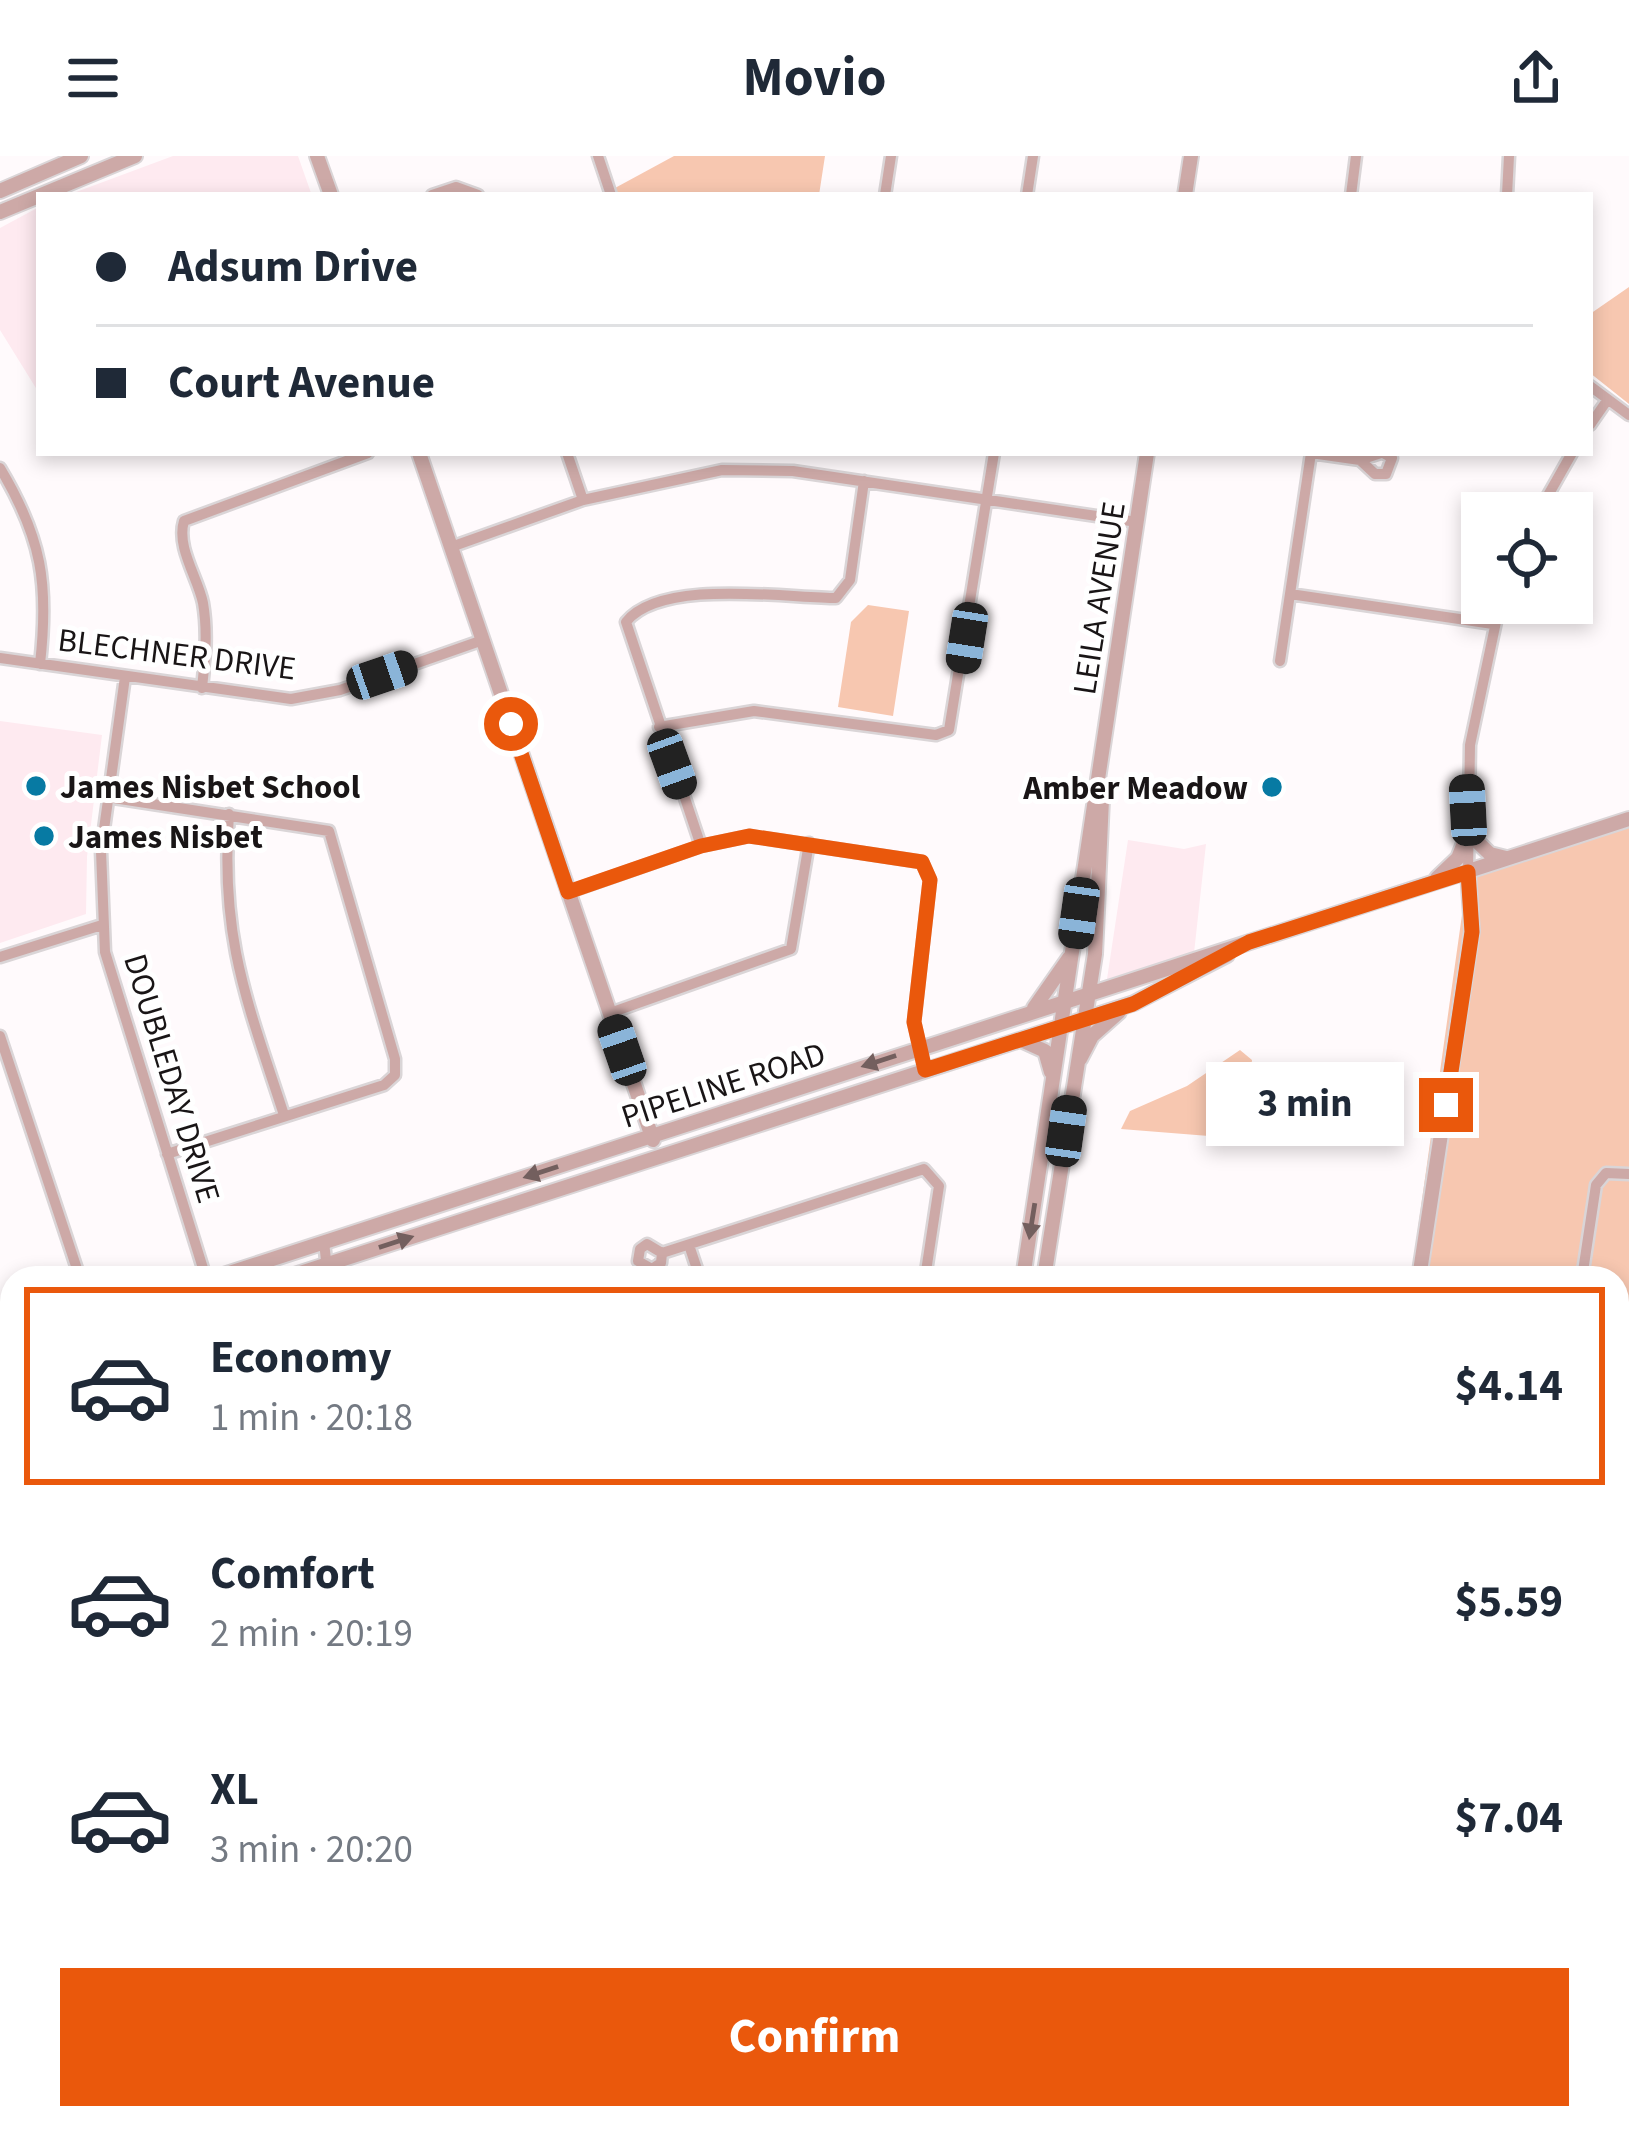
<!DOCTYPE html>
<html lang="en">
<head>
<meta charset="utf-8">
<style>
	body { margin:0; font-family:"Source Sans 3",sans-serif; background:#f2f2f3; color:#1f2937; height:100vh; display:flex; flex-direction:column; font-size:45px; white-space:nowrap }
	* { box-sizing:border-box; margin:0 }
	p { font-size:39px; color:#747a83 }
	.icon { flex:none; width:66px; height:66px; fill:none; stroke:currentColor; stroke-width:2; stroke-linecap:round; stroke-linejoin:round }
	.map { position:relative; flex:1; overflow:hidden }
	.details { position:absolute; left:0px; top:1110px; width:1629px; height:864px; display:flex; flex-direction:column; background:#fff; border-radius:36px 36px 0 0; box-shadow:0 6px 18px #0003 }
	.details>* { flex:none }
	.top-card { position:absolute; left:36px; top:36px; width:1557px; height:264px; border-radius:0px; box-shadow:0 6px 18px #0003; display:grid; align-content:center; height:264px; padding:0 60px; background:#fff }
	.tools { position:absolute; left:1461px; top:336px; display:grid; gap:24px }
	.tools a { display:grid; place-items:center; width:132px; height:132px; border-radius:0px; background:#fff; box-shadow:0 6px 18px #0003; font-size:60px }
	.end { position:absolute; width:54px; height:54px; margin:-27px; border:15px solid #ea580c; background:#fff; box-shadow:0 0 0 6px #fff }
	.from { border-radius:50% }
	.bubble { position:absolute; height:84px; border-radius:0px; background:#fff; box-shadow:0 6px 18px #0003; font-size:39px; font-weight:700; line-height:84px; text-align:center }
	.car { position:absolute; width:36px; height:72px; margin:-36px -18px; border-radius:15px; box-shadow:0 0 9px 3px #0007; background:linear-gradient(#222 24%,#8ab4d8 0 40%,#222 0 76%,#8ab4d8 0 86%,#222 0) }
	.top-card b { display:flex; align-items:center; gap:42px; height:114px; font-size:45px }
	.top-card b+b { border-top:3px solid #e0e1e3 }
	.top-card i { width:30px; height:30px; background:#1f2937 }
	ul { padding:21px 0 0; list-style:none }
	li { display:flex; align-items:center; gap:36px; height:198px; margin:0 24px 18px; padding:0 36px; border:6px solid transparent; border-radius:0px }
	li div { flex:1 }
	li b { display:block; font-size:45px }
	li em { font-style:normal; font-weight:700 }
	li.on { border-color:#ea580c }
	li>.icon { width:108px; height:108px; stroke-width:1.5 }
	.action { display:flex; gap:24px; margin-top:auto; padding:24px 60px }
	.action a { flex:1; height:138px; border-radius:0px; background:#ea580c; color:#fff; font-size:48px; font-weight:700; line-height:138px; text-align:center }
	header { display:flex; justify-content:space-between; align-items:center; height:156px; padding:0 60px; background:#fff; font-size:54px; font-weight:700 }
	.map>svg:first-child { display:block }
	.built { fill:#feeaf0 }
	.green { fill:#f7c7b0 }
	.lines { fill:none; stroke-linecap:round; stroke-linejoin:round }
	.minor-casing { stroke:#dad5d7; stroke-width:15 }
	.tertiary-casing { stroke:#dad5d7; stroke-width:18 }
	.minor { stroke:#cda9a7; stroke-width:10 }
	.tertiary { stroke:#cda9a7; stroke-width:14 }
	.oneway { fill:#735f5e }
	.route { stroke:#ea580c; stroke-width:15 }
	.poi-dot { fill:#077aa3; stroke:#fff; stroke-width:4.5 }
	.labels { text-anchor:middle; stroke-width:10; stroke-linejoin:round; paint-order:stroke }
	.street-label { font-size:33px; fill:#191516; stroke:#fff }
	.poi-label { font-size:33px; font-weight:bold; fill:#191516; stroke:#fff; text-anchor:start }
</style>
</head>
<body>
<header><svg class="icon" aria-label="menu" viewBox="0 0 24 24"><path d="M4 6h16M4 12h16M4 18h16"/></svg>Movio<svg class="icon" aria-label="share" viewBox="0 0 24 24"><path d="M12 15V3M7 8l5-5 5 5M5 13v7h14v-7"/></svg></header>
<div class="map">
<svg width="1629" height="1974" viewBox="0 0 1629 1974">
	<rect width="100%" height="100%" fill="#fffafc"/>
	<path class="built" d="M173,0H298L311,37L68,39Z
		M39,51V237L0,174V72Z
		M0,565L102,579L87,701L86,758L0,787Z
		M1128,684L1184,693L1206,688L1194,797L1107,823Z
		M1617,1955L1618,1960L1616,1974H1297L1299,1962H1617Z
		M96,1962H342L341,1974H94Z
		M381,1962H508L507,1974H379Z
		M925,1962H1283L1281,1974H922Z"/>
	<path class="green" d="M674,0H825L819,39H618L615,32Z
		M1629,131V248L1590,217V158Z
		M868,449L909,455L893,560L838,551L851,466Z
		M1629,664V1942L1617,1937V1122H1411L1468,716Z
		M1240,894L1252,904L1245,972L1234,982L1121,973L1130,955L1187,930Z
		M0,1456L12,1458V1697L0,1695Z"/>
	<g class="lines">
		<defs>
			<path id="minor" d="M598,0L611,39
				M432,39L456,31L478,39
				M885,39L891,0
				M1027,39L1033,0
				M1351,39L1356,0
				M1507,39L1509,0
				M1590,230L1629,259
				M1590,269L1606,246
				M567,297L583,344
				M1311,297L1360,304L1381,297
				M1360,304L1375,318H1386L1392,302L1383,297
				M0,312C42,382 49,428 40,508
				M1538,357L1572,297
				M451,391L583,344L722,314L793,315L1137,366
				M1290,438L1493,468
				M0,502L291,543L340,534L483,484
				M1280,505L1311,297
				M125,521L101,695L105,796L206,1122
				M202,532C205,504 208,476 203,447C198,422 176,391 184,365L368,297
				M659,571L754,555L936,579L949,574L994,297
				M107,641L329,675L395,903V919L384,929L167,998
				M229,658C220,782 247,845 284,959
				M701,690L626,466C661,422 787,442 836,442L850,424L864,325
				M1468,716L1470,589L1500,447
				M569,736L701,690L749,680L922,706L930,724L914,866L925,914
				M0,801L102,769
				M610,857L791,793L809,687
				M0,880L80,1122
				M324,1086L328,1122
				M689,1089L700,1122
				M662,1097L661,1107L652,1113L638,1105L640,1093L647,1088L662,1097L924,1013L939,1030L925,1122
				M1582,1122L1596,1029L1606,1017L1629,1018
				M0,1393L12,1395
				M1617,1671L1629,1672"/>
			<path id="tertiary" d="M317,0L331,39
				M0,35L81,0
				M1185,39L1191,0
				M0,56L135,0
				M419,297L653,984
				M1437,722L1458,702L1468,677L1490,698L1506,702
				M1034,852L1069,802
				M1021,884L1045,895L1051,916
				M1080,903L1092,880L1119,856
				M214,1122L1629,663
				M285,1122L1134,847L1227,799
				M1023,1122L1147,297
				M1044,1122L1095,798L1102,643
				M1419,1122L1472,775L1468,716
				M0,1192L12,1188
				M0,1215L12,1211
				M0,1764L12,1775
				M723,1962L779,1974
				M812,1962L903,1974
				M361,1974L363,1962
				M918,1974L919,1962
				M1290,1974L1292,1962"/>
		</defs>
		<use href="#minor" class="minor-casing"/>
		<use href="#tertiary" class="tertiary-casing"/>
		<use href="#minor" class="minor"/>
		<use href="#tertiary" class="tertiary"/>
	</g>
	<defs><path id="oneway-solid" d="M-6-.8H1V-3.2L6.5 0L1 3.2V.8H-6Z" transform="scale(3)"/></defs>
	<g class="oneway">
		<use href="#oneway-solid" transform="translate(879 905) rotate(162)"/>
		<use href="#oneway-solid" transform="translate(541 1016) rotate(162)"/>
		<use href="#oneway-solid" transform="translate(1032 1065) rotate(99)"/>
		<use href="#oneway-solid" transform="translate(396 1086) rotate(-18)"/>
	</g>
	<g class="lines">
		<path class="route" d="M511,568L568,736L701,690L749,680L922,706L930,724L914,866L925,914L1133,848L1249,786L1468,716L1472,776L1446,949"/>
	</g>
	<g class="poi-dot">
		<circle cx="36" cy="630" r="12"/>
		<circle cx="1272" cy="631" r="12"/>
		<circle cx="44" cy="680" r="12"/>
	</g>
	<g class="labels">
		<g class="street-label">
			<text transform="translate(1098 442) rotate(-81)" y="12">LEILA AVENUE</text>
			<text transform="translate(177 497) rotate(7)" y="12">BLECHNER DRIVE</text>
			<text transform="translate(173 922) rotate(73)" y="12">DOUBLEDAY DRIVE</text>
			<text transform="translate(723 928) rotate(-18)" y="12">PIPELINE ROAD</text>
		</g>
		<g class="poi-label">
			<text x="60" y="642">James Nisbet School</text>
			<text x="1248" y="643" text-anchor="end">Amber Meadow</text>
			<text x="68" y="692">James Nisbet</text>
		</g>
	</g>
</svg>
<div class="tools">
<a><svg class="icon" aria-label="locate" viewBox="0 0 24 24"><circle cx="12" cy="12" r="6"/><path d="M12 2v4M12 18v4M2 12h4M18 12h4"/></svg></a>
</div>
<i class="end from" style="left:511px;top:568px"></i>
<i class="end" style="left:1446px;top:949px"></i>
<div class="bubble" style="left:1206px;top:906px;width:198px">3 min</div>
<i class="car" style="left:967px;top:482px;rotate:189deg"></i>
<i class="car" style="left:382px;top:519px;rotate:71deg"></i>
<i class="car" style="left:672px;top:608px;rotate:160deg"></i>
<i class="car" style="left:1468px;top:654px;rotate:357deg"></i>
<i class="car" style="left:1079px;top:757px;rotate:188deg"></i>
<i class="car" style="left:622px;top:894px;rotate:341deg"></i>
<i class="car" style="left:1066px;top:975px;rotate:8deg"></i>
<div class="top-card">
<b><i class="from"></i>Adsum Drive</b>
<b><i></i>Court Avenue</b>
</div>
<section class="details">
<ul>
<li class="on"><svg class="icon" aria-label="car" viewBox="0 0 24 24"><path d="M5 17H2v-5l4-1 3-4h7l3 4 3 1v5h-3M9 17h6M6 11h13"/><circle cx="7" cy="17" r="2"/><circle cx="17" cy="17" r="2"/></svg><div><b>Economy</b><p>1 min · 20:18</p></div><em>$4.14</em></li>
<li><svg class="icon" aria-label="car" viewBox="0 0 24 24"><path d="M5 17H2v-5l4-1 3-4h7l3 4 3 1v5h-3M9 17h6M6 11h13"/><circle cx="7" cy="17" r="2"/><circle cx="17" cy="17" r="2"/></svg><div><b>Comfort</b><p>2 min · 20:19</p></div><em>$5.59</em></li>
<li><svg class="icon" aria-label="car" viewBox="0 0 24 24"><path d="M5 17H2v-5l4-1 3-4h7l3 4 3 1v5h-3M9 17h6M6 11h13"/><circle cx="7" cy="17" r="2"/><circle cx="17" cy="17" r="2"/></svg><div><b>XL</b><p>3 min · 20:20</p></div><em>$7.04</em></li>
</ul>
<div class="action"><a>Confirm</a></div>
</section>
</div>
</body>
</html>
